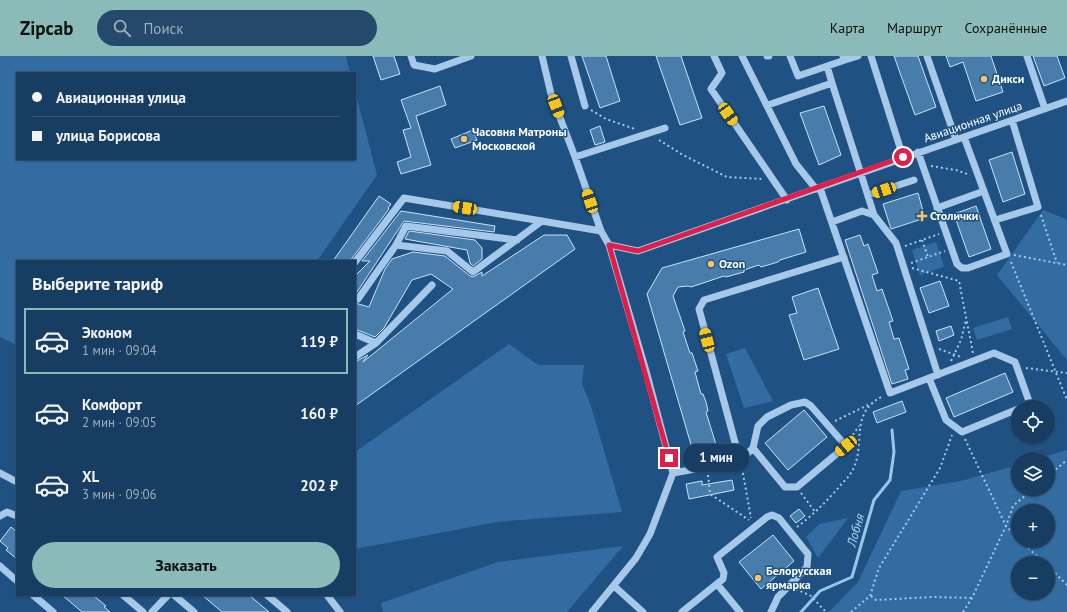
<!DOCTYPE html>
<html lang="ru">
<head>
<meta charset="utf-8">
<style>
	body { margin:0; font-family:"PT Sans",sans-serif; background:#24496b; color:#f1f3f6; height:100vh; display:flex; flex-direction:column; font-size:15px; white-space:nowrap }
	* { box-sizing:border-box; margin:0 }
	p { font-size:13px; color:#9eaebe }
	.icon { flex:none; width:22px; height:22px; fill:none; stroke:currentColor; stroke-width:2; stroke-linecap:round; stroke-linejoin:round }
	.map { position:relative; flex:1; overflow:hidden }
	.details { position:absolute; left:16px; top:204px; width:340px; height:336px; display:flex; flex-direction:column; background:#173e62; border-radius:0px; box-shadow:0 1px 3px #0004,0 0 0 1px #365777 }
	.details>* { flex:none }
	.top-card { position:absolute; left:16px; top:16px; width:340px; height:88px; border-radius:0px; box-shadow:0 1px 3px #0004,0 0 0 1px #365777; display:grid; align-content:center; height:88px; padding:0 16px; background:#173e62 }
	.tools { position:absolute; left:1011px; top:344px; display:grid; gap:8px }
	.tools a { display:grid; place-items:center; width:44px; height:44px; border-radius:50%; background:#173e62; box-shadow:0 1px 3px #0004,0 0 0 1px #365777; font-size:20px }
	.end { position:absolute; width:18px; height:18px; margin:-9px; border:5px solid #e11d48; background:#fff; box-shadow:0 0 0 2px #fff }
	.from { border-radius:50% }
	.bubble { position:absolute; height:28px; border-radius:14px; background:#173e62; box-shadow:0 1px 3px #0004,0 0 0 1px #365777; font-size:13px; font-weight:700; line-height:28px; text-align:center }
	.car { position:absolute; width:12px; height:24px; margin:-12px -6px; border-radius:5px; box-shadow:0 0 3px 1px #0007; background:linear-gradient(#f5c518 24%,#345 0 40%,#f5c518 0 76%,#345 0 86%,#f5c518 0) }
	.top-card b { display:flex; align-items:center; gap:14px; height:38px; font-size:15px }
	.top-card b+b { border-top:1px solid #365777 }
	.top-card i { width:10px; height:10px; background:#f1f3f6 }
	ul { padding:0; list-style:none }
	li { display:flex; align-items:center; gap:12px; height:66px; margin:0 8px 6px; padding:0 8px; border:2px solid transparent; border-radius:0px }
	li div { flex:1 }
	li b { display:block; font-size:15px }
	li em { font-style:normal; font-weight:700 }
	li.active { border-color:#8bbbb9 }
	li>.icon { width:36px; height:36px; stroke-width:1.5 }
	h2 { padding:0 16px; font-size:18px; line-height:48px }
	.button { display:flex; gap:8px; margin-top:auto; padding:8px 16px }
	.button a { flex:1; height:46px; border-radius:24px; background:#8bbbb9; color:#111; font-size:16px; font-weight:700; line-height:46px; text-align:center }
	header { display:flex; align-items:center; gap:24px; box-sizing:border-box; height:56px; padding:0 20px; background:#8bbbb9; color:#111 }
	header strong { font-size:19px }
	nav { display:flex; gap:22px; margin-inline-start:auto; font-size:14px }
	.search { width:280px; height:36px; background:#24496b; display:flex; align-items:center; gap:10px; box-sizing:border-box; padding:0 14px; border-radius:22px; color:#9eaebe; font-size:15px }
	.map>svg:first-child { display:block }
	.green { fill:#336ca1; fill-rule:evenodd }
	.lines { fill:none; stroke-linecap:round; stroke-linejoin:round }
	.stream { stroke:#9ac5ea; stroke-width:3 }
	.building { fill:#487cab; stroke:#cae2f7 }
	.path { stroke:#a6c9e9; stroke-width:2; stroke-dasharray:2 3; stroke-linecap:butt }
	.minor { stroke:#a6c9e9; stroke-width:7 }
	.route { stroke:#e11d48; stroke-width:5 }
	.poi-dot { fill:#f7c266; stroke:#1f5283; stroke-width:1.5 }
	.labels { text-anchor:middle; stroke-width:3; stroke-linejoin:round; paint-order:stroke }
	.poi-label { font-size:12px; font-weight:bold; fill:#fff; stroke:#1f5283; text-anchor:start }
	.street-label { font-size:12px; fill:#fff; stroke:#1f5283 }
	.water-label { font-size:13px; font-style:italic; fill:#b2d3f1; stroke:#1f5283 }
</style>
</head>
<body>
<header>
<strong>Zipcab</strong>
<div class="search"><svg class="icon" aria-label="search" viewBox="0 0 24 24"><circle cx="10" cy="10" r="6"/><path d="M15 15l6 6"/></svg>Поиск</div>
<nav><a>Карта</a><a>Маршрут</a><a>Сохранённые</a></nav>
</header>
<div class="map">
<svg width="1067" height="556" viewBox="0 0 1067 556">
	<rect width="100%" height="100%" fill="#1f5283"/>
	<path class="green" d="M0,0H346L350,17H17V103H355V35L377,119L317,205H17V289L0,281Z
		M1043,154L1066,163L1067,166V304L997,219Z
		M936,186L944,211L920,219L912,194Z
		M1008,261L1012,273L977,284L973,272Z
		M509,288L538,309H584L582,328L590,347L622,456L497,466L355,493V396Z
		M745,292L773,345L744,352L726,298Z
		M1067,394V556H829L858,526L901,435L961,425L1018,409V433H1048V403H1037ZM1018,455H1048V485H1018ZM1018,507H1048V537H1018Z
		M848,462L818,502L806,481L819,468Z
		M623,490L567,556H383L381,547L498,506Z"/>
	<g class="lines">
		<path class="stream" d="M801,556L820,535L852,521L874,444L890,424L894,396L892,374"/>
	</g>
	<path class="building" d="M373,0H394L400,18L381,24Z
		M582,0H606L620,45L600,52Z
		M656,0H681L702,62L680,69Z
		M894,0H918L936,51L915,59Z
		M946,0H991L1003,36L976,45L963,6L950,11Z
		M1033,0H1057L1065,22L1044,30Z
		M440,30L446,49L416,60L431,109L401,118L397,106L411,101L403,74L411,72L401,44Z
		M824,50L841,99L819,109L800,57Z
		M600,70L605,86L595,89L590,74Z
		M473,74L477,84L455,92L451,83Z
		M1012,96L1025,138L1003,146L989,104Z
		M918,137L925,162L891,173L883,148Z
		M379,140L391,148L388,152L389,153L350,205H333Z
		M976,150L991,193L969,201L954,158Z
		M401,155L495,170L494,176L404,165L355,239V220L370,205H362Z
		M799,173L806,196L780,204L778,206L761,211L759,209L744,214V216L726,221L724,220L691,231L688,230L678,231L673,240L685,275L683,276L690,297H692L698,315L695,316L701,338H703L706,346L708,355L706,356L717,392L694,399L647,238L662,212Z
		M409,175L475,184L482,192V203L473,210L470,207L467,194L405,183Z
		M544,179H567L575,193L355,350V306L368,299L363,306L453,233L431,218L412,224L384,272L375,281L355,273V247L369,251L385,213L392,203L413,196L445,200L470,220L473,221L482,216V220Z
		M860,179L864,190L868,188L878,217L872,219L877,235L882,233L893,265L889,266L894,283L899,282L909,313L905,314L908,323L892,328L845,184Z
		M940,225L949,250L929,257L920,232Z
		M818,232L839,293L804,304L789,259L797,257L792,241Z
		M951,270L954,279L939,285L936,275Z
		M1005,317L1013,336L954,361L946,342Z
		M902,345L906,356L877,367L873,356Z
		M804,354L827,381L788,414L765,387Z
		M732,424L734,434L689,443L686,428L702,425V429Z
		M799,453L805,460L796,467L790,460Z
		M11,471L17,476V503L6,494L8,492L0,485Z
		M773,479L794,505L761,533L739,506Z
		M62,539H93L106,550L104,551L110,556H82Z
		M202,539H249L269,556H222Z"/>
	<g class="lines">
		<path class="path" d="M591,54L606,63L635,73
			M659,84L683,99L727,121L762,123
			M931,110L956,114L970,119
			M1041,159L1057,207
			M922,184L928,201
			M905,190L939,178
			M1014,199L1067,209
			M1011,206L1067,344
			M911,207L945,195
			M912,212L959,225L973,297
			M939,293L961,301
			M951,305L961,284L966,264
			M1026,312L1067,317
			M835,365L868,349
			M850,383L859,370
			M965,383L1006,470L1018,482
			M742,412L751,462
			M708,419L710,438L749,464
			M1048,420L1067,404
			M801,437L816,457
			M797,471C813,459 826,446 839,431C843,426 848,422 851,417C868,389 847,358 883,340
			M1021,485L1044,507
			M1048,510L1067,529
			M796,533L811,540L826,556
			M871,540L876,544L932,541L972,542
			M851,556L870,540L879,512L940,412L952,379
			M963,556L972,542L1006,470L1013,450L1033,433"/>
		<path class="minor" d="M411,0L414,9L435,13L471,0
			M542,0L551,38L575,101L601,175L609,189L638,195L1067,45
			M571,0L585,50
			M714,0L722,17L711,33L787,144
			M742,0L796,108L816,133
			M767,0H769
			M790,0L798,20L845,4L843,0
			M871,0L903,101
			M927,0L956,84
			M1027,0L1045,53
			M845,4L858,0
			M827,10L832,27
			M768,49L832,27L874,159L896,187L938,319
			M918,96L957,208L962,212H968L1007,198L964,81
			M575,101L665,72
			M820,132L890,337L994,297L1015,306L1030,348L1022,351
			M868,139L914,124
			M937,152L984,135
			M995,164L1038,151L1012,64
			M832,166L862,155L874,159
			M396,189L406,170L517,184
			M355,206L404,142L601,175
			M358,243L396,189L447,195L473,216L542,165
			M355,278L376,287L355,301
			M376,287L432,229
			M929,322L946,364L962,376L1018,353
			M740,405L699,253L704,244L844,201
			M0,417L17,426
			M673,417L740,405L753,392L758,370L767,361L791,349L805,346L811,350L846,390L797,431H785L753,392
			M0,460L7,456L17,460
			M0,510L17,525
			M717,528L740,556
			M614,530L643,556
			M33,539L53,556
			M123,539L143,556
			M174,539L194,556
			M267,539L287,556
			M327,539L340,556
			M152,556L168,539
			M592,556L636,502L650,478L673,417L646,315L609,189
			M682,556L723,523L724,517L717,501L767,461L772,459L779,462L808,498L807,511L778,541L771,556"/>
	</g>
	<g class="lines">
		<path class="route" d="M669,402L609,189L638,195L903,101"/>
	</g>
	<g class="poi-dot">
		<circle cx="984" cy="23" r="4"/>
		<circle cx="464" cy="83" r="4"/>
		<path d="M920 154h4v4h4v4h-4v4h-4v-4h-4v-4h4z"/>
		<circle cx="711" cy="208" r="4"/>
		<circle cx="758" cy="522" r="4"/>
	</g>
	<g class="labels">
		<g class="poi-label">
			<text x="992" y="27">Дикси</text>
			<text x="472" y="80">Часовня Матроны<tspan x="472" dy="14">Московской</tspan></text>
			<text x="930" y="164">Столички</text>
			<text x="719" y="212">Ozon</text>
			<text x="766" y="519">Белорусская<tspan x="766" dy="14">ярмарка</tspan></text>
		</g>
		<g class="street-label">
			<text transform="translate(973 66) rotate(-19)" y="4">Авиационная улица</text>
		</g>
		<g class="water-label">
			<text transform="translate(855 474) rotate(-74)" y="5">Лобня</text>
		</g>
	</g>
</svg>
<div class="tools">
<a><svg class="icon" aria-label="locate" viewBox="0 0 24 24"><circle cx="12" cy="12" r="6"/><path d="M12 2v4M12 18v4M2 12h4M18 12h4"/></svg></a>
<a><svg class="icon" aria-label="layers" viewBox="0 0 24 24"><path d="M12 4l9 5-9 5-9-5zM3 14l9 5 9-5"/></svg></a>
<a>+</a>
<a>−</a>
</div>
<i class="end from" style="left:903px;top:101px"></i>
<i class="end" style="left:669px;top:402px"></i>
<div class="bubble" style="left:683px;top:388px;width:66px">1 мин</div>
<i class="car" style="left:556px;top:50px;rotate:159deg"></i>
<i class="car" style="left:728px;top:58px;rotate:145deg"></i>
<i class="car" style="left:884px;top:134px;rotate:252deg"></i>
<i class="car" style="left:590px;top:145px;rotate:341deg"></i>
<i class="car" style="left:465px;top:152px;rotate:279deg"></i>
<i class="car" style="left:707px;top:284px;rotate:345deg"></i>
<i class="car" style="left:846px;top:390px;rotate:230deg"></i>
<div class="top-card">
<b><i class="from"></i>Авиационная улица</b>
<b><i></i>улица Борисова</b>
</div>
<section class="details">
<h2>Выберите тариф</h2>
<ul>
<li class="active"><svg class="icon" aria-label="car" viewBox="0 0 24 24"><path d="M5 17H2v-5l4-1 3-4h7l3 4 3 1v5h-3M9 17h6M6 11h13"/><circle cx="7" cy="17" r="2"/><circle cx="17" cy="17" r="2"/></svg><div><b>Эконом</b><p>1 мин · 09:04</p></div><em>119 ₽</em></li>
<li><svg class="icon" aria-label="car" viewBox="0 0 24 24"><path d="M5 17H2v-5l4-1 3-4h7l3 4 3 1v5h-3M9 17h6M6 11h13"/><circle cx="7" cy="17" r="2"/><circle cx="17" cy="17" r="2"/></svg><div><b>Комфорт</b><p>2 мин · 09:05</p></div><em>160 ₽</em></li>
<li><svg class="icon" aria-label="car" viewBox="0 0 24 24"><path d="M5 17H2v-5l4-1 3-4h7l3 4 3 1v5h-3M9 17h6M6 11h13"/><circle cx="7" cy="17" r="2"/><circle cx="17" cy="17" r="2"/></svg><div><b>XL</b><p>3 мин · 09:06</p></div><em>202 ₽</em></li>
</ul>
<div class="button"><a>Заказать</a></div>
</section>
</div>
</body>
</html>
